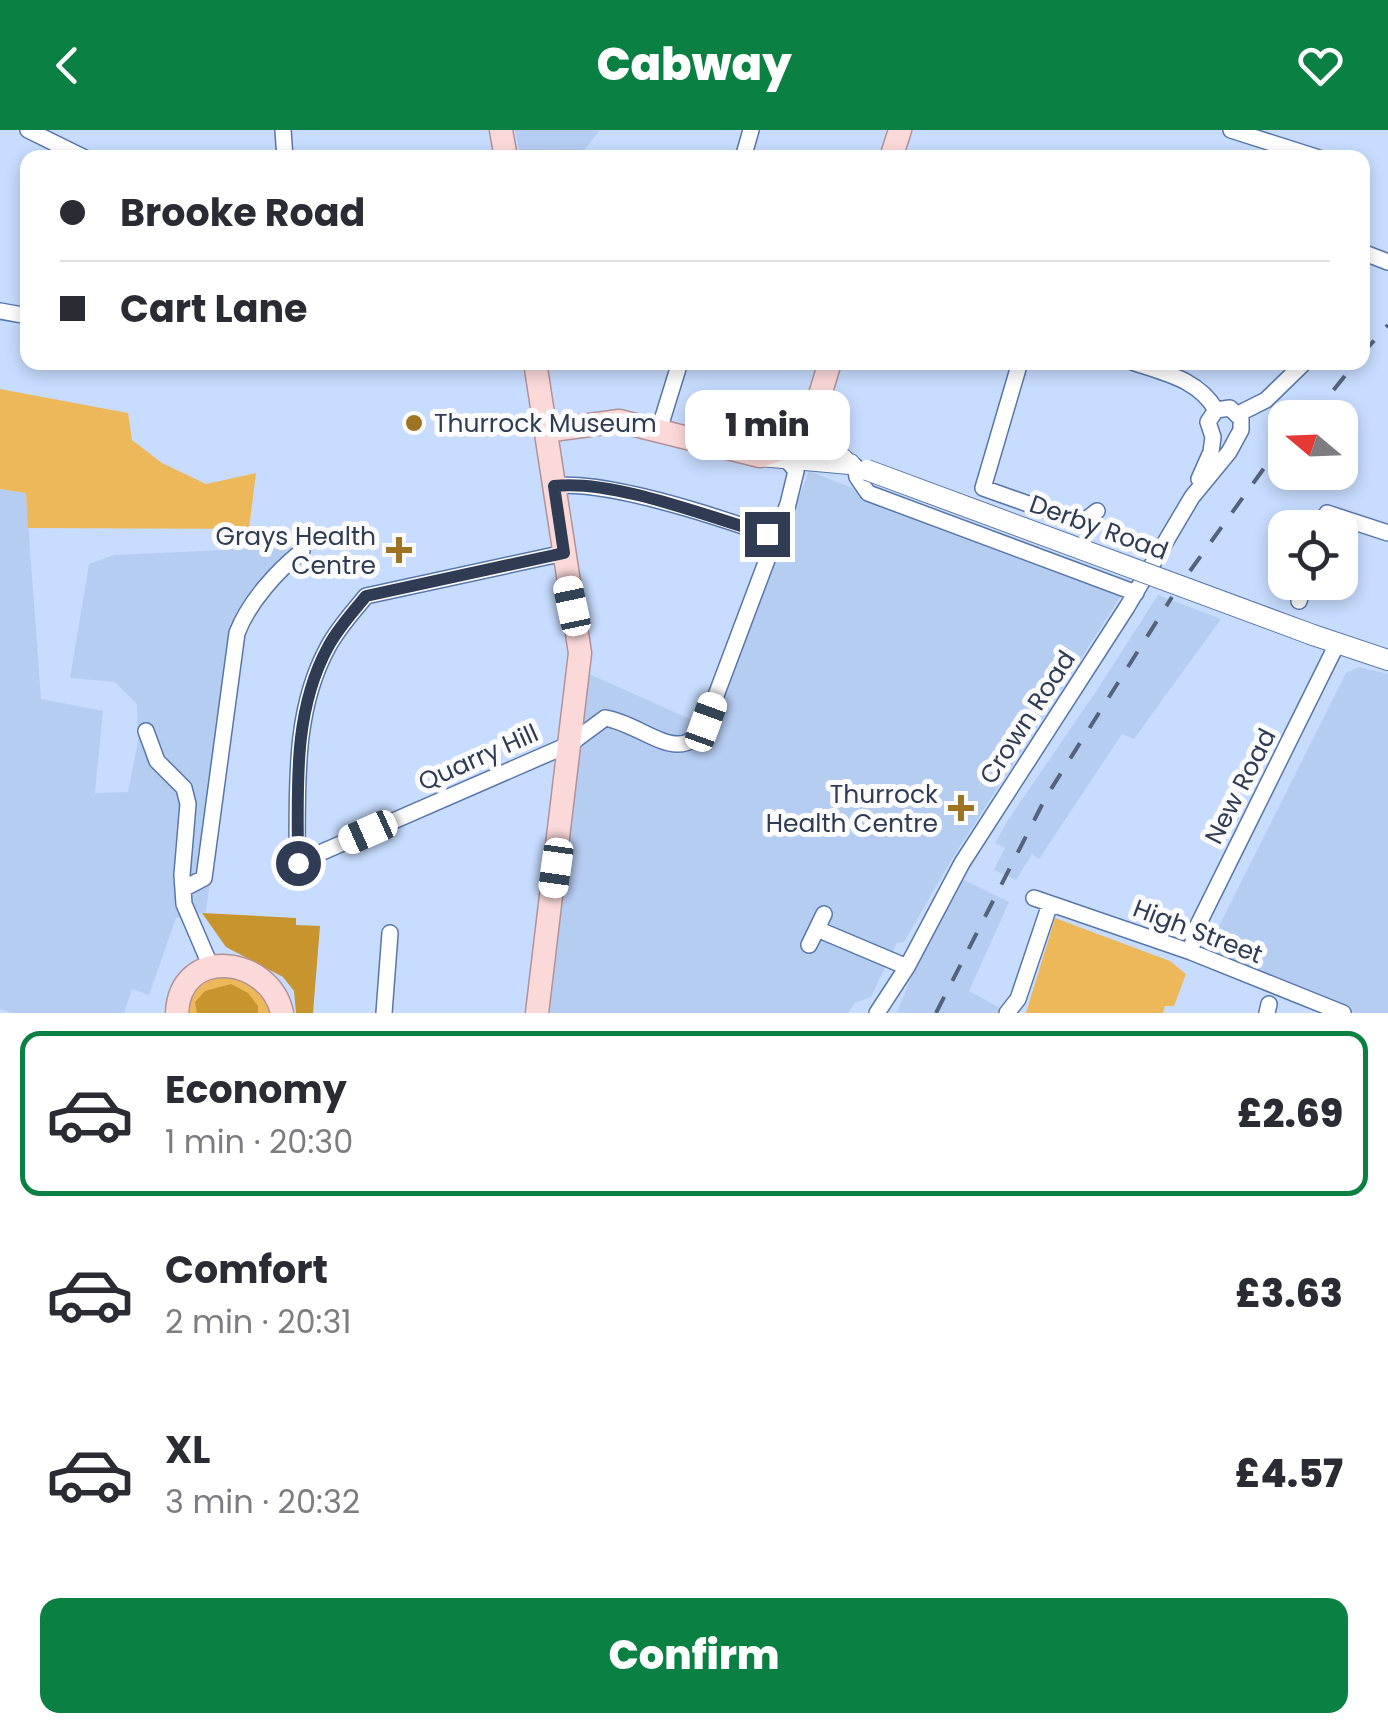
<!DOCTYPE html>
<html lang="en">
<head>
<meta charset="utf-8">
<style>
	body { margin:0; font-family:Poppins,sans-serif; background:#f2f2f3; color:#2b2b33; height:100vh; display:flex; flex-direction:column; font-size:38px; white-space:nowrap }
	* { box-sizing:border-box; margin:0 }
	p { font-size:32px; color:#7c7c81 }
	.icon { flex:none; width:55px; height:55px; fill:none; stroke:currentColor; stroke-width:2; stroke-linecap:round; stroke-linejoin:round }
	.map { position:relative; height:883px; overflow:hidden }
	.details { display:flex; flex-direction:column; background:#fff; flex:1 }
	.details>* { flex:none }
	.hud { position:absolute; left:20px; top:20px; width:1350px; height:220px; border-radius:20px; box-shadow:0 5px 15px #0003; display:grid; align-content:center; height:220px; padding:0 40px; background:#fff }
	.needle { width:65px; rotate:289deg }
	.buttons { position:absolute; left:1268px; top:270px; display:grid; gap:20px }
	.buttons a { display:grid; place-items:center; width:90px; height:90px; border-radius:20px; background:#fff; box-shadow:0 5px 15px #0003; font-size:50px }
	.end { position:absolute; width:45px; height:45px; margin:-22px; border:12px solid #2f3c53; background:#fff; box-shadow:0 0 0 5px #fff }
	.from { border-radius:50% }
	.bubble { position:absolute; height:70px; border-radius:20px; background:#fff; box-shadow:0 5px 15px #0003; font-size:32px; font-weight:800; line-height:70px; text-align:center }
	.car { position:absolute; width:30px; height:60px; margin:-30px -15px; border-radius:12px; box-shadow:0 0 8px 2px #0007; background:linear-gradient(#fff 24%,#345 0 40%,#fff 0 76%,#345 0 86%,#fff 0) }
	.hud b { display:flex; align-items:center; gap:35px; height:95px; font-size:38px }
	.hud b+b { border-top:2px solid #e1e1e2 }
	.hud i { width:25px; height:25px; background:#2b2b33 }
	ul { padding:18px 0 0; list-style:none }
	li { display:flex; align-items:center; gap:30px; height:165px; margin:0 20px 15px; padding:0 20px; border:5px solid transparent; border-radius:20px }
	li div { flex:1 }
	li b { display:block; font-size:38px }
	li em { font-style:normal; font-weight:800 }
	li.selected { border-color:#0b8043 }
	li>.icon { width:90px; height:90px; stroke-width:1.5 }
	.action { display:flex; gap:20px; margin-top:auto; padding:20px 40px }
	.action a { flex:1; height:115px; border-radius:20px; background:#0b8043; color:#fff; font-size:40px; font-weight:800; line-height:115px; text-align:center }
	header { display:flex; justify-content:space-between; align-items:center; height:130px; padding:0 40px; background:#0b8043; color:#fff; font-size:45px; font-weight:800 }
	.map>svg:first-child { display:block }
	.built { fill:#b6cdf2 }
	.green { fill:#edb85a }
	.forest { fill:#c8942d }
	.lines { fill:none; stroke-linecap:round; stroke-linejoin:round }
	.street-casing { stroke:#5877a9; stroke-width:18 }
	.secondary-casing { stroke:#5877a9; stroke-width:22 }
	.primary-casing { stroke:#b29299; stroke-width:25 }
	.street { stroke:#fff; stroke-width:15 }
	.secondary { stroke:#fff; stroke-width:20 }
	.primary { stroke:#fbd9d9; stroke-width:22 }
	.rail { stroke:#54637c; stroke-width:4; stroke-dasharray:18 18; stroke-linecap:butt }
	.secondary-bridge-casing { stroke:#5877a9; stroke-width:22; stroke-linecap:butt }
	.secondary-bridge { stroke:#fff; stroke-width:20 }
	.route { stroke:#2f3c53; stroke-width:12 }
	.poi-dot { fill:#9e7423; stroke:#fcfcfc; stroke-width:4 }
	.labels { text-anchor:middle; stroke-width:10; stroke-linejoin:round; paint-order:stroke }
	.poi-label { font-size:25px; fill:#2f3c53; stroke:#fcfcfc; text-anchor:end }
	.street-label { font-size:25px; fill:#2f3c53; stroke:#fcfcfc }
</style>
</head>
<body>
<header><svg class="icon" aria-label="back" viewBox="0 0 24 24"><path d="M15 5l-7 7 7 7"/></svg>Cabway<svg class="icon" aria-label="heart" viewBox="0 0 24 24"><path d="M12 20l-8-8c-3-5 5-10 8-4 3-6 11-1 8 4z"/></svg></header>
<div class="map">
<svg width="1388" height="883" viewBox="0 0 1388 883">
	<rect width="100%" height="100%" fill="#c7dcfe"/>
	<path class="built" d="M515,0H600L579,27L521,28Z
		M809,341L1105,457L1121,466L952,729L904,812L897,813L871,867L855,873L848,883H544L581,616L587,543L712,599Z
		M0,359L26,363L41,569L103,581L95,663L128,662L138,611L137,574L115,552L70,548L89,434L114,425L292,417L285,422L295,431L248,492L232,579L206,782L176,788L149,865L132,859L124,883H12L0,879Z
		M1158,465L1221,489L1134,609L1122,604L1039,729L1032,724L1016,750L994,740L1005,718L995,713L1008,690L1097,560Z
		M1359,537L1388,544V883H1355L1324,874L1221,828L1213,808L1346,543Z
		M962,749L1009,772L969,861L1009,883H897L910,850Z"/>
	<path class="green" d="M0,259L128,283L132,310L162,333L206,354L256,343L249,399L28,398L26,363L0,359Z
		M1055,788L1170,831L1186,844L1174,876H1165L1163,883H1026Z
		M225,846C249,851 262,860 273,883H186C188,862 204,849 225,846Z"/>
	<path class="forest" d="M202,783L296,788V795L320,796L313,883H296L294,861L283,847L226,817Z
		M231,854L248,863L258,876V883H197L195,872L205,861Z"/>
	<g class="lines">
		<defs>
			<path id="street" d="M28,0L85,28
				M283,0L285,28
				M1231,0L1319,28
				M743,28L751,0
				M1362,122L1388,132
				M0,181L28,186
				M1020,232L983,358L1082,393L1097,381
				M1132,232C1164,243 1198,249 1216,280
				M1238,284L1266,270L1305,232
				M659,300L680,232
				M855,336L857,347L868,363L1136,463
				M1199,349L1211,322L1213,307L1208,292L1216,280
				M554,356C608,350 721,388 775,407
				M1323,398L1327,383L1388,403
				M564,423L366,466C353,482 338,498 328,517C292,583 298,660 297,733L570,614L605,588C644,594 683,641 706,592L788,374L796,341L787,330
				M1299,471L1305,452
				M146,601L157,631L184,658L188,674L182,745L184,774L211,837
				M183,759L204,748L237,503C249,472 276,442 302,421
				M1034,768L1191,822L1343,883
				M817,799L907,837
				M809,815L824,784
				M1191,822L1195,801L1337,514
				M384,883L390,803
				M877,883L907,837L962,733L1127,477L1192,367L1229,322L1241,300V289L1230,278L1216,280
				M1007,883L1018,869L1050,774
				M1267,883L1269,874"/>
			<path id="secondary" d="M816,278L823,313L844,330
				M760,326L850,334
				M1313,505L1388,530"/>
			<path id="primary" d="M501,0L506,28
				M891,28L900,0
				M535,232L580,523L537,883
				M545,301L619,291L760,326L797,314L816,278L830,232
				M177,883C180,815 270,826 282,883"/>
		</defs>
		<use href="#street" class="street-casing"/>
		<use href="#secondary" class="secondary-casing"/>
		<use href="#primary" class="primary-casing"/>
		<use href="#street" class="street"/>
		<use href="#secondary" class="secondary"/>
		<use href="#primary" class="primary"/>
		<path class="rail" d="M1362,224L1388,195
			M1311,288L1356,232
			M1190,441L1285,309
			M936,883L1046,667L1172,467"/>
		<defs>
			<path id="secondary-bridge" d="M867,340L1313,505"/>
		</defs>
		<use href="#secondary-bridge" class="secondary-bridge-casing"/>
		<use href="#secondary-bridge" class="secondary-bridge"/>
	</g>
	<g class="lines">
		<path class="route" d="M298,733C298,660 292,583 328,517C338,498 353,482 366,466L564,423L554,356C613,349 709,387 767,404"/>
	</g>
	<g class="poi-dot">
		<circle cx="414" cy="293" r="10"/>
		<path d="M394 405h10v10h10v10h-10v10h-10v-10h-10v-10h10z"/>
		<path d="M956 663h10v10h10v10h-10v10h-10v-10h-10v-10h10z"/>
	</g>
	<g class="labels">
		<g class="poi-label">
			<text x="434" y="302" text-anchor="start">Thurrock Museum</text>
			<text x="376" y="415">Grays Health<tspan x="376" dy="29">Centre</tspan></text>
			<text x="938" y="673">Thurrock<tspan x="938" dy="29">Health Centre</tspan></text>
		</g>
		<g class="street-label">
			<text transform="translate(1099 397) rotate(20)" y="9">Derby Road</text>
			<text transform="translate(1027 587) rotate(-57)" y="9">Crown Road</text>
			<text transform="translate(478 627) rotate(-24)" y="9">Quarry Hill</text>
			<text transform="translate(1240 656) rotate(-63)" y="9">New Road</text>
			<text transform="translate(1198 801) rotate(21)" y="9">High Street</text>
		</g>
	</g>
</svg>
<div class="buttons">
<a><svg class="needle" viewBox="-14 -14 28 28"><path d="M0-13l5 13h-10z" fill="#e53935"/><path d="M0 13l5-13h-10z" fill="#7c7c81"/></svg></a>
<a><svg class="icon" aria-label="locate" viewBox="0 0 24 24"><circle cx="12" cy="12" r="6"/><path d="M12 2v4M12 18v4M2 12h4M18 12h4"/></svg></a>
</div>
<i class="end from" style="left:298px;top:733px"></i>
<i class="end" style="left:767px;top:404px"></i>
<div class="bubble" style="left:685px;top:260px;width:165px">1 min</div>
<i class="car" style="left:572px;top:476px;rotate:348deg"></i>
<i class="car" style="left:706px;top:592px;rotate:20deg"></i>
<i class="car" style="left:368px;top:702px;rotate:246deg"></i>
<i class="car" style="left:556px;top:738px;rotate:188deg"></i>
<div class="hud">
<b><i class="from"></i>Brooke Road</b>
<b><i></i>Cart Lane</b>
</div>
</div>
<section class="details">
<ul>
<li class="selected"><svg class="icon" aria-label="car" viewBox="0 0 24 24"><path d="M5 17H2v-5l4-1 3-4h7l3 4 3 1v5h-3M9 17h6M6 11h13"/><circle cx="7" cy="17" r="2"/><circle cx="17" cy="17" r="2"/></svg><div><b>Economy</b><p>1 min · 20:30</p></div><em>£2.69</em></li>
<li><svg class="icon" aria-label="car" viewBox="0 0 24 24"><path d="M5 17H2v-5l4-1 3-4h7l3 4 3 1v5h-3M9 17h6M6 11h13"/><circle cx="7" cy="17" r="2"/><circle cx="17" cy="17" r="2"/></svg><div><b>Comfort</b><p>2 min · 20:31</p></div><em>£3.63</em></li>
<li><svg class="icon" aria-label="car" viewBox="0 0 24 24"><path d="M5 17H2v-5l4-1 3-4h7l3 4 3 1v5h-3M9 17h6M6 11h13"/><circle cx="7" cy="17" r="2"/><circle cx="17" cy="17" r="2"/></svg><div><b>XL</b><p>3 min · 20:32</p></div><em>£4.57</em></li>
</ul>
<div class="action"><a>Confirm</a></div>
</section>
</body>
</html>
